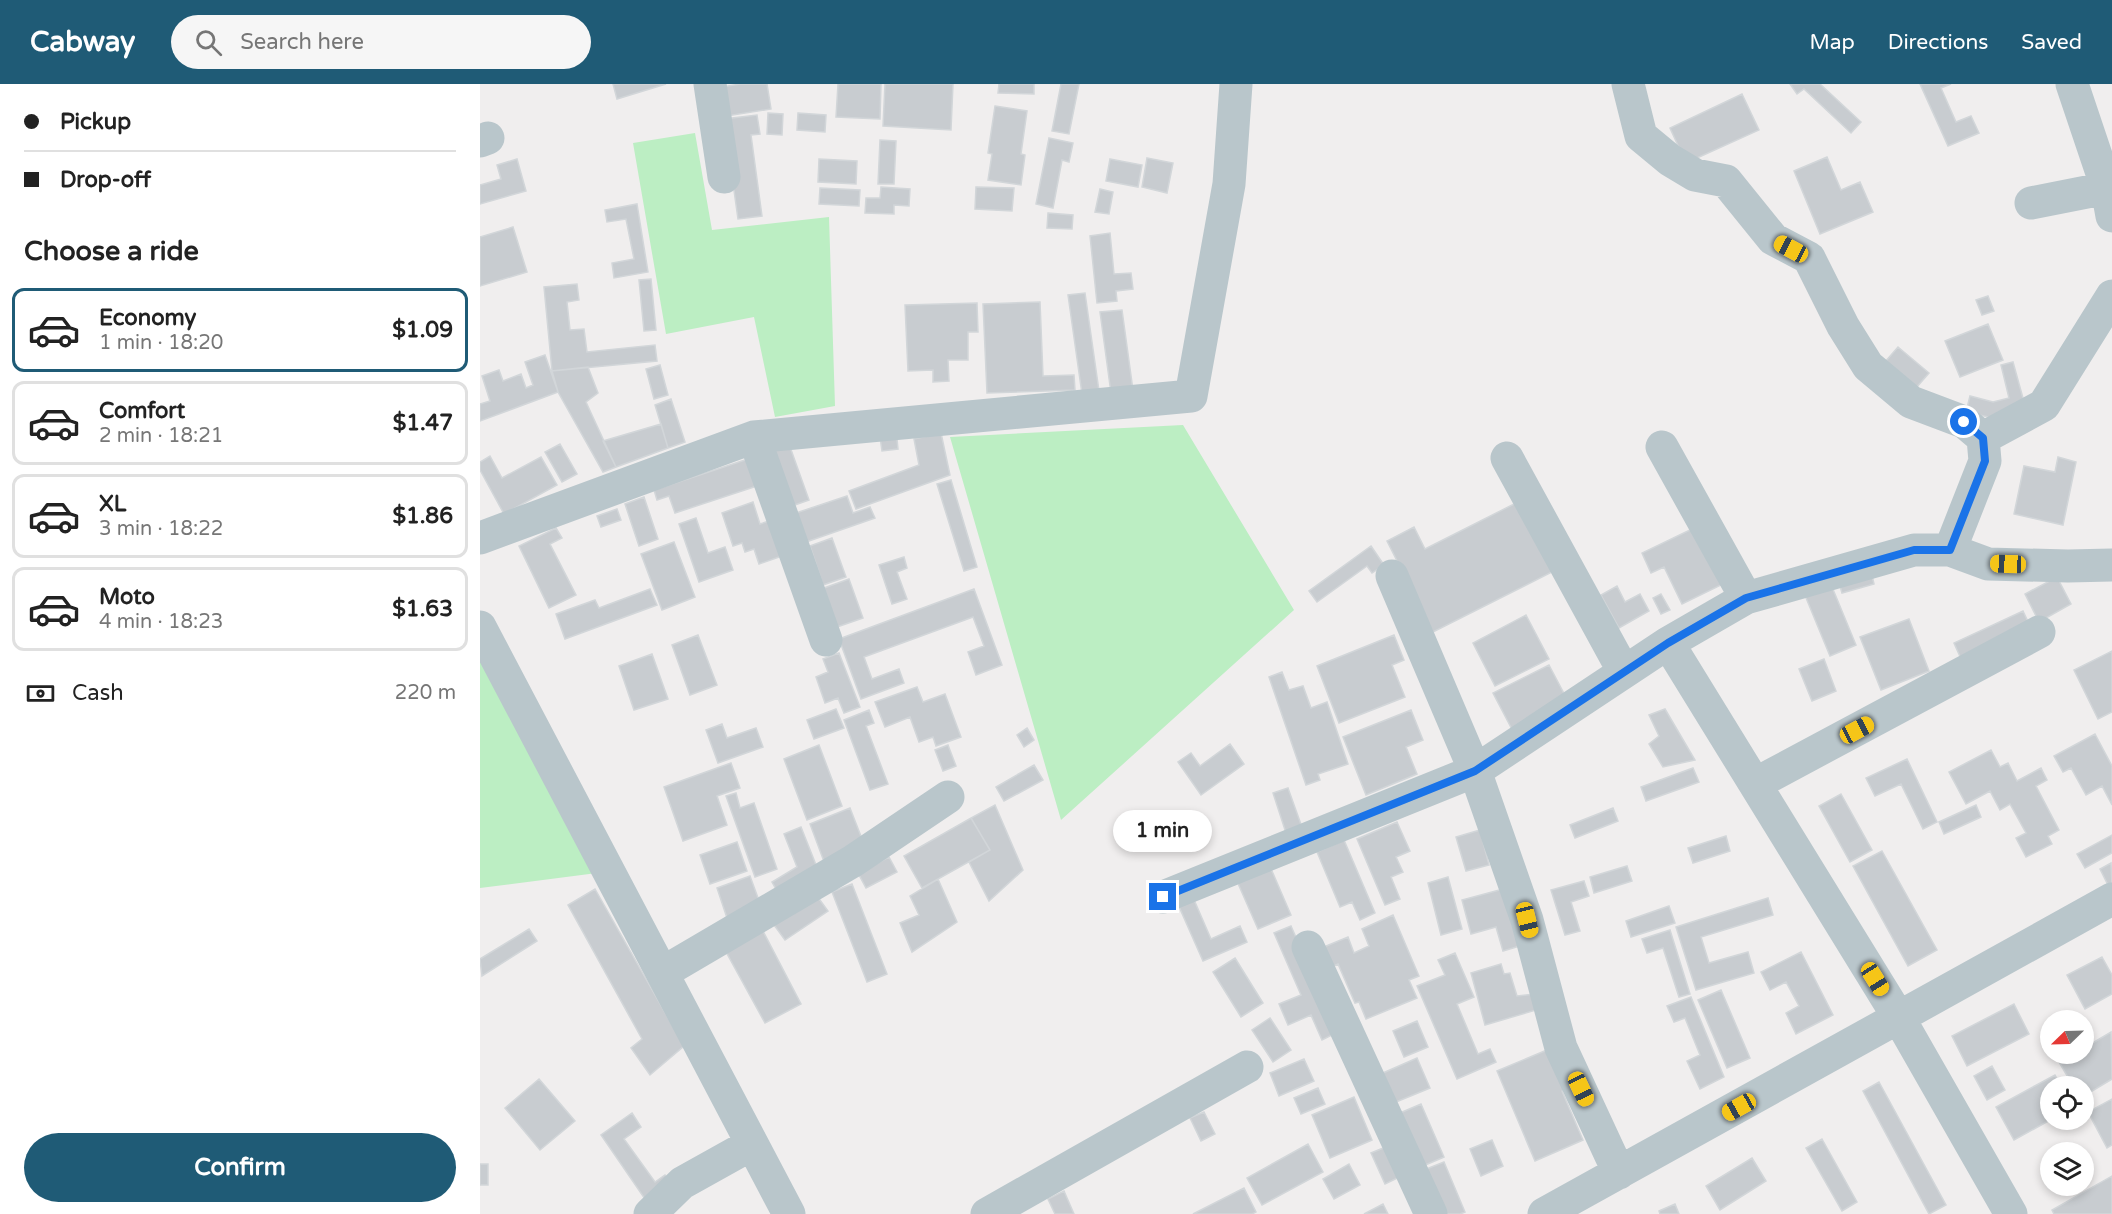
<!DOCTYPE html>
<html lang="en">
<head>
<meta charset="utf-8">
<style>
	body { margin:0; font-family:"Varela Round",sans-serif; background:#f6f6f6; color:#222; height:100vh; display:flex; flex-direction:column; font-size:22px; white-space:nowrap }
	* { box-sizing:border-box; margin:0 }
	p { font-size:20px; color:#767676 }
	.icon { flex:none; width:33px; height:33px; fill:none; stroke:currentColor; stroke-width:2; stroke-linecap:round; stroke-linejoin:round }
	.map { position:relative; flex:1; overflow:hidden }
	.side { display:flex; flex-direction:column; background:#fff; width:480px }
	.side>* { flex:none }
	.top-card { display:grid; align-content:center; height:132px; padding:0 24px; background:#fff }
	.needle { width:39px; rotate:247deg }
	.fabs { position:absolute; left:1560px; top:926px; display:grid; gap:12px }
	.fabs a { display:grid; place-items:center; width:54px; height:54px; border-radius:50%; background:#fff; box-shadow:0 3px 9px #0003; font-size:30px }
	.end { position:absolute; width:27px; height:27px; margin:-14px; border:8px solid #1a73e8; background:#fff; box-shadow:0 0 0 3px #fff }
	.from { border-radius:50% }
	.bubble { position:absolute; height:42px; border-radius:21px; background:#fff; box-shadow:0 3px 9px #0003; font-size:20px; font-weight:700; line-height:42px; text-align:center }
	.car { position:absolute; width:18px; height:36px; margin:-18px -9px; border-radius:8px; box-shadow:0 0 4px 2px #0007; background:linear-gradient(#f5c518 24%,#345 0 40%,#f5c518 0 76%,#345 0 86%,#f5c518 0) }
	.top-card b { display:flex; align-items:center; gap:21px; height:57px; font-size:22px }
	.top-card b+b { border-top:2px solid #e0e0e0 }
	.top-card i { width:15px; height:15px; background:#222 }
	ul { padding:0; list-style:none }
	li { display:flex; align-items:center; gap:18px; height:84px; margin:0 12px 9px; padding:0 12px; border:3px solid #e0e0e0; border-radius:12px }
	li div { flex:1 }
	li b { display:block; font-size:22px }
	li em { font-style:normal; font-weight:700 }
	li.active { border-color:#1f5b76 }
	li>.icon { width:54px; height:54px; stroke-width:1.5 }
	h2 { padding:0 24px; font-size:27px; line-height:72px }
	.pay { display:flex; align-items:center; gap:15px; height:66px; padding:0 24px; font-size:22px }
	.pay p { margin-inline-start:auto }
	.primary-button { display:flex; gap:12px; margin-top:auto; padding:12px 24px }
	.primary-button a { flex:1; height:69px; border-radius:36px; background:#1f5b76; color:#fff; font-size:24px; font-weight:700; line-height:69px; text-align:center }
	header { display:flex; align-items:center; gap:36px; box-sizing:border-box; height:84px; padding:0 30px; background:#1f5b76; color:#fff }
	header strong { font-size:28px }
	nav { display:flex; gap:33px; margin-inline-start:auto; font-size:21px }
	.search { width:420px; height:54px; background:#f6f6f6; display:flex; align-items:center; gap:15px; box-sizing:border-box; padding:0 21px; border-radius:33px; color:#767676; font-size:22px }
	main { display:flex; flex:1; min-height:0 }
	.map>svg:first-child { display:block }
	.green { fill:#bceec3 }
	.building { fill:#c8ccd0; stroke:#d2d6d9; stroke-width:1.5 }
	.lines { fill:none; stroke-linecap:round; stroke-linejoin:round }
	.minor { stroke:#b9c6cb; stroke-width:33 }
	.route { stroke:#1a73e8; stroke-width:8 }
</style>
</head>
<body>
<header>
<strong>Cabway</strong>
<div class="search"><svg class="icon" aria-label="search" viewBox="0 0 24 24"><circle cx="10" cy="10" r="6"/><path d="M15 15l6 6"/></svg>Search here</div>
<nav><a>Map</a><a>Directions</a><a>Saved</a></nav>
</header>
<main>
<section class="side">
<div class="top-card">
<b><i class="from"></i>Pickup</b>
<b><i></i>Drop-off</b>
</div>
<h2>Choose a ride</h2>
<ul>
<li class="active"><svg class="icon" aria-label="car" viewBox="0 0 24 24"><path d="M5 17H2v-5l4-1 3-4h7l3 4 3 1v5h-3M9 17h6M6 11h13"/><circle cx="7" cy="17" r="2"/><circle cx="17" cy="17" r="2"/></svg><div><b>Economy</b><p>1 min · 18:20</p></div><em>$1.09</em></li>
<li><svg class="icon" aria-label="car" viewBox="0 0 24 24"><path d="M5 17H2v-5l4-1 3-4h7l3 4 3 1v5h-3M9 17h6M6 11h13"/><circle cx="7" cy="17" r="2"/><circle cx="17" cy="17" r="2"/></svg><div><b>Comfort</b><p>2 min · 18:21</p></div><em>$1.47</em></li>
<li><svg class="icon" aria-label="car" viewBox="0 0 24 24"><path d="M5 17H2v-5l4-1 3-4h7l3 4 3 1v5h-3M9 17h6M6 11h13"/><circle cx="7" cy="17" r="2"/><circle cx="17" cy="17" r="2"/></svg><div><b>XL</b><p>3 min · 18:22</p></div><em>$1.86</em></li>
<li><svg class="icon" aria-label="car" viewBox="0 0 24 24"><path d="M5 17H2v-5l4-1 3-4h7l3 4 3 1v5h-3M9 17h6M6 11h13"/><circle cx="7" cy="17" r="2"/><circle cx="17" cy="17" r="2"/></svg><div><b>Moto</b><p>4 min · 18:23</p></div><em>$1.63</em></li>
</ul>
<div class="pay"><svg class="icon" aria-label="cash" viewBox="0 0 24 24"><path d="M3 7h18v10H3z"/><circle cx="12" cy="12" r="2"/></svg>Cash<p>220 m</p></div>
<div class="primary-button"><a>Confirm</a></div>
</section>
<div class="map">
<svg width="1632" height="1130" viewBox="0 0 1632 1130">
	<rect width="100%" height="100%" fill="#f0eeee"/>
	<path class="green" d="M215,49L232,146L349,133L355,322L295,333L274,233L186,250L153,59Z
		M703,341L814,526L581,736L470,353Z
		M0,576L117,789L0,804Z"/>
	<path class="building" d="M133,0H186L137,15Z
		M260,0H287L291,25L247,32L242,3Z
		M358,0H401L400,35L356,33Z
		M405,0H473L471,46L403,42Z
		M519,0H554V10L518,9Z
		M581,0H599L589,50L572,47Z
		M1310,0H1340L1381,38L1371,49L1324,5L1317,10Z
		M1440,0H1471L1461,4L1476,38L1491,32L1499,49L1468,62Z
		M1262,10L1279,46L1206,79L1190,44Z
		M515,22L547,27L541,70L545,71L541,101L508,96L512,70L508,69Z
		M288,29L303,30L302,51L287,50Z
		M318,29L346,31L345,48L317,46Z
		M277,31L280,50L271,51L282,132L258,135L244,35Z
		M569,54L593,59L589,78L582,76L573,124L556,120Z
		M400,56L416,57L414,100H398Z
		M1347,73L1361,106L1380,98L1393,128L1340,150L1314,87Z
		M667,74L693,79L687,109L662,103Z
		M37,75L46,107L0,120V101L21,95L17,81Z
		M339,75L377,77L376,100L338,98Z
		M630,75L662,81L658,103L626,97Z
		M401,103L430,105L429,122L414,121V130L385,129L386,114H400Z
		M496,103L534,104L532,127L495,125Z
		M340,104L380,106L379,122L339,120Z
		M620,105L633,108L629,130L615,128Z
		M157,120L168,188L134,194L132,179L154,175L146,135L127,138L125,126Z
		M568,129L593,131L592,145L567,144Z
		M33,143L47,188L0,202V153Z
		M630,149L634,190L651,189L653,205L636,207L637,217L617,219L610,152Z
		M171,195L176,246L164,247L159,196Z
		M97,200L99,216L87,218L90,246L104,245L107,268L175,261L177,277L72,287L64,203Z
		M605,209L619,307L602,310L588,211Z
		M1508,212L1514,227L1502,231L1496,216Z
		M560,218L563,292L594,291L595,306L507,309L503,220Z
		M497,219L498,248H488V276H468L469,297L453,298V286L428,287L425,221Z
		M642,226L653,306L631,309L620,228Z
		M1508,240L1523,276L1480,293L1465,257Z
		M1418,263L1449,289L1436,304L1405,278Z
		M65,271L78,308L0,337V320L10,317L2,292L19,286L23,297L41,290L46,304L53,301L45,278Z
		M1533,278L1546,325L1513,334L1486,328L1490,312L1513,318L1529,314L1521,281Z
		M180,281L188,311L174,315L166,285Z
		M108,283L118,309L106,318L136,383L123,388L78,308L72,287Z
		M191,315L205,358L188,364L175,321Z
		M181,340L188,364L136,383L123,357Z
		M399,346L417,355L418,365L402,367Z
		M461,349L470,391L376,425L369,407L439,381L434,355Z
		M80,360L97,390L82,398L65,368Z
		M309,360L329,416L312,422L292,366Z
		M10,372L22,394L61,373L77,401L24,430L0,386V378Z
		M1578,373L1596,378L1583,441L1534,430L1544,382L1575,388Z
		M271,374L280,401L195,429L189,412L177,416L174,406Z
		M471,396L497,483L484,487L457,400Z
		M367,412L373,429L390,423L395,434L326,458L316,429Z
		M164,413L178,455L159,462L145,420Z
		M273,418L280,440L289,437L302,472L279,480L274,465L265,468L262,459L253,462L242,429Z
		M1036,419L1072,488L953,548L907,457L934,443L945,465Z
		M137,425L141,436L121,443L117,432Z
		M216,434L228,469L245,463L253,486L219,498L199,440Z
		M76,444L82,454L70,460L96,511L69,524L39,462Z
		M1214,444L1241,501L1202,520L1184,483L1171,489L1162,469Z
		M352,454L366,493L343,501L330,462Z
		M194,458L215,513L182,526L161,470Z
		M891,462L904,481L892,489L887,482L837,518L829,507Z
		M424,473L427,484L417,488L427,515L412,520L399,481Z
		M1391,487L1394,500L1362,509L1358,495Z
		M1577,493L1591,520L1559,538L1545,510Z
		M369,495L383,534L357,543L344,504Z
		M1350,498L1376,561L1350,572L1324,509Z
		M1137,502L1145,518L1160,510L1169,527L1139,544L1121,511Z
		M170,505L177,521L85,555L76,530L115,516L119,524Z
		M494,505L522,581L496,591L488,568L504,562L493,533L384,573L392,595L419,585L424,599L381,615L359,555Z
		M1181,510L1190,526L1181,530L1173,514Z
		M1543,527L1551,544L1482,577L1474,559Z
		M1046,531L1069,575L1015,602L993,559Z
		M1429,535L1449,587L1401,606L1380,553Z
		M218,551L237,601L210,611L192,561Z
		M914,551L924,576L912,581L925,613L859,639L837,582Z
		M1632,567V628L1618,635L1594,586Z
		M359,569L380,623L364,629L358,614L345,619L336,593L348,588L343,575Z
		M172,570L188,615L154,626L139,582Z
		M1344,575L1356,607L1332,617L1319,585Z
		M1069,581L1089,619L1037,655L1013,609Z
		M802,588L809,606L823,602L831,624L847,618L868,680L838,690L840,696L826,701L789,593Z
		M437,603L443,618L465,610L481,653L456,662L453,653L439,658L430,633L405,643L395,618Z
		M356,625L364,644L334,655L327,636Z
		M1185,625L1215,676L1183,683L1169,660L1179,652L1169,631Z
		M389,626L394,639L386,642L408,700L390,706L364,636Z
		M931,626L943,656L926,663L937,690L886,711L863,653Z
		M242,640L247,654L276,644L283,663L238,679L226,646Z
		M547,644L554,656L544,663L537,651Z
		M1615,650L1632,682V721L1622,702L1606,711L1591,684L1583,688L1574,672Z
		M750,660L764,680L721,711L698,678L711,669L720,682Z
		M339,661L362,722L327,736L304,675Z
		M468,661L476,682L463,687L455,666Z
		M1511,666L1520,683L1528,679L1537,697L1561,684L1567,696L1556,702L1579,746L1568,752L1572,760L1546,773L1536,754L1546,749L1530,720L1520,726L1510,707L1486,720L1469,688Z
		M1427,675L1457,738L1443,745L1421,700L1395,712L1386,694Z
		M251,679L260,704L237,712L247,741L203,757L184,703Z
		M554,681L563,696L524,717L516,703Z
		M1213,684L1219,698L1166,717L1161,703Z
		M808,704L823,746L807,752L793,709Z
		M256,709L260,724L274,719L297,785L275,793L246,712Z
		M1361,710L1392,766L1370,778L1339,722Z
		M515,721L543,786L509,817L489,778L510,766L491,734Z
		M1496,721L1501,733L1464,750L1459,738Z
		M370,724L384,760L346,783L330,740Z
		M1133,724L1138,737L1095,754L1090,741Z
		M491,734L510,766L442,804L424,772Z
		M917,738L930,767L916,773L923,788L911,793L920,815L905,821L877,755Z
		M321,743L340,791L301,814L292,798L317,783L304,750Z
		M1000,746L1009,781L986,787L976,753Z
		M1632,751V769L1605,784L1597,770Z
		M1246,752L1250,767L1213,779L1208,764Z
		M864,756L895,829L880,836L872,818L860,823L837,768Z
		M257,758L267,787L230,800L220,771Z
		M1402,767L1457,866L1428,882L1373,782Z
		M409,773L417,788L386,804L378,789Z
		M1631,779L1632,802L1629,803L1620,785Z
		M789,780L811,831L778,845L756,795Z
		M1147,782L1152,797L1114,809L1110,793Z
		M270,792L281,822L247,834L237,804Z
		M968,793L982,845L961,851L948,799Z
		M458,795L477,838L432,868L420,839L439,831L430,812Z
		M1104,797L1109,812L1091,818L1100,847L1085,851L1071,806Z
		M372,800L407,890L387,898L352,808Z
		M1027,804L1043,861L1023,867L1016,843L991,850L982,816Z
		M115,805L204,962L170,991L151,964L162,955L88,821Z
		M712,811L731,855L760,842L767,858L723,877L697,818Z
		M337,812L348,827L305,856L294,841Z
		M1288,814L1293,831L1221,853L1229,879L1268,868L1274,889L1216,906L1196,843Z
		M1189,822L1195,839L1151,853L1146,837Z
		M913,831L939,892L929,896L937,914L886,935L879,918L875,919L858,880L847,885L839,865L868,853L874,869L889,862L882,845Z
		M811,842L858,948L842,956L831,931L808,941L799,920L821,911L794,849Z
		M49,845L57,857L2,892L0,875Z
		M282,845L321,920L285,939L245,866Z
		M1190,846L1210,910L1199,913L1183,864L1167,869L1162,855Z
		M1321,868L1353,931L1316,950L1306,929L1319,922L1306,898L1290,906L1281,888Z
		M975,869L994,913L977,920L998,970L1010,965L1016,978L977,995L937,902L965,891L958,876Z
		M1622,873L1632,891V910L1605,925L1587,891Z
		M755,874L783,919L761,933L733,888Z
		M1021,880L1024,890L1030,889L1037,912L1054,910L1056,926L1005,941L991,889Z
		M1241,906L1270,974L1247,984L1218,916Z
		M1211,913L1244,993L1220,1005L1207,977L1220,971L1205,934L1194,938L1187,922Z
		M1534,920L1549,950L1487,982L1472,952Z
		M790,934L811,966L793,978L772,946Z
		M937,937L948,963L924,973L913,947Z
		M1631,948L1632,995L1604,1012V1002H1593L1579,978L1595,969H1604V964Z
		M1074,963L1090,1003L1082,1007L1103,1056L1055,1077L1017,987Z
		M937,974L950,1004L916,1018L903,989Z
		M824,975L834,997L799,1012L790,989Z
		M1512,982L1525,1006L1507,1016L1494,992Z
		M1575,991L1581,1002H1570V1035H1572L1534,1056L1516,1023Z
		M59,995L95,1037L60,1066L25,1024Z
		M1399,998L1466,1121L1449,1130L1383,1007Z
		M838,1004L845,1020L821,1030L814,1014Z
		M874,1013L892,1056L850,1074L832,1031Z
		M1632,1015V1061L1627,1064L1608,1028Z
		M941,1020L964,1073L943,1082L920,1029Z
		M724,1028L735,1050L721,1057L710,1034Z
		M152,1029L161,1043L144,1055L175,1098L185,1091L192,1100L167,1118L121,1051Z
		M1342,1055L1377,1118L1362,1127L1326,1064Z
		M1012,1056L1023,1082L1001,1092L990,1065Z
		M828,1060L843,1088L782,1121L767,1094Z
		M913,1060L926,1090L905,1100L891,1069Z
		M1272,1074L1286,1097L1240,1126L1226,1102Z
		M964,1078L985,1128L980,1130H963L944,1086Z
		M0,1080H8V1101H0Z
		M869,1080L880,1101L854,1115L843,1095Z
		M1632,1092V1130H1574L1572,1126Z
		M764,1104L776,1128L772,1130H713Z
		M584,1107L594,1130H575L568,1115Z
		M903,1120L908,1130H884Z
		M1195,1120L1199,1130H1180L1179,1127Z"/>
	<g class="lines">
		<path class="minor" d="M230,0L244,93
			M1148,0L1161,52L1190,76L1215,91L1246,97L1293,155L1329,174L1363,242L1388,282L1431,318L1484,338L1503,354L1505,377L1470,466
			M1592,0L1627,104L1632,132
			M0,57L8,54
			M1551,119L1627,104L1632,99
			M274,353L346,556
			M1503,354L1564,321L1632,212
			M1182,363L1266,514
			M1027,374L1144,588
			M0,454L274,353L711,312L749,100L756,0
			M912,492L995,687L1047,836L1081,964L1139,1089
			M0,543L309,1130
			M1188,559L1419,934L1531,1130
			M1275,700L1559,548
			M683,813L995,687L1188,559L1266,514L1434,466H1470L1508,480L1588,482L1632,481
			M828,863L951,1130
			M182,889L373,777L468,713
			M170,1130L202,1099L272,1060
			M507,1130L767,983
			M1064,1130L1632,815"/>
	</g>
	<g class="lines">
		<path class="route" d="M683,813L995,687L1188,559L1266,514L1434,466H1470L1505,377L1503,354L1484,338"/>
	</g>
</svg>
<div class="fabs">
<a><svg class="needle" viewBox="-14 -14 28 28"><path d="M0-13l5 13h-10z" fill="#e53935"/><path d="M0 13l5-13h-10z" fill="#767676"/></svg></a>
<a><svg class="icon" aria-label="locate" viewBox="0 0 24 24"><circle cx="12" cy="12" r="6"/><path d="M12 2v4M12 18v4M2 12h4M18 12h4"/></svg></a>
<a><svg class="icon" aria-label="layers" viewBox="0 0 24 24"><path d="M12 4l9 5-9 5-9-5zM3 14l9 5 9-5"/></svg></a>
</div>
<i class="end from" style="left:1484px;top:338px"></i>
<i class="end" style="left:683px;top:813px"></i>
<div class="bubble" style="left:633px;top:726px;width:99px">1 min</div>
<i class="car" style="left:1311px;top:165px;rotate:298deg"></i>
<i class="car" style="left:1528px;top:480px;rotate:272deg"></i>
<i class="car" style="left:1377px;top:646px;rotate:62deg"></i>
<i class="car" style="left:1047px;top:836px;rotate:166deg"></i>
<i class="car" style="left:1395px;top:895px;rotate:148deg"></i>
<i class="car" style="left:1101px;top:1005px;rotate:155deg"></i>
<i class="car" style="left:1259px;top:1023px;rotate:241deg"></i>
</div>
</main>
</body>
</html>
